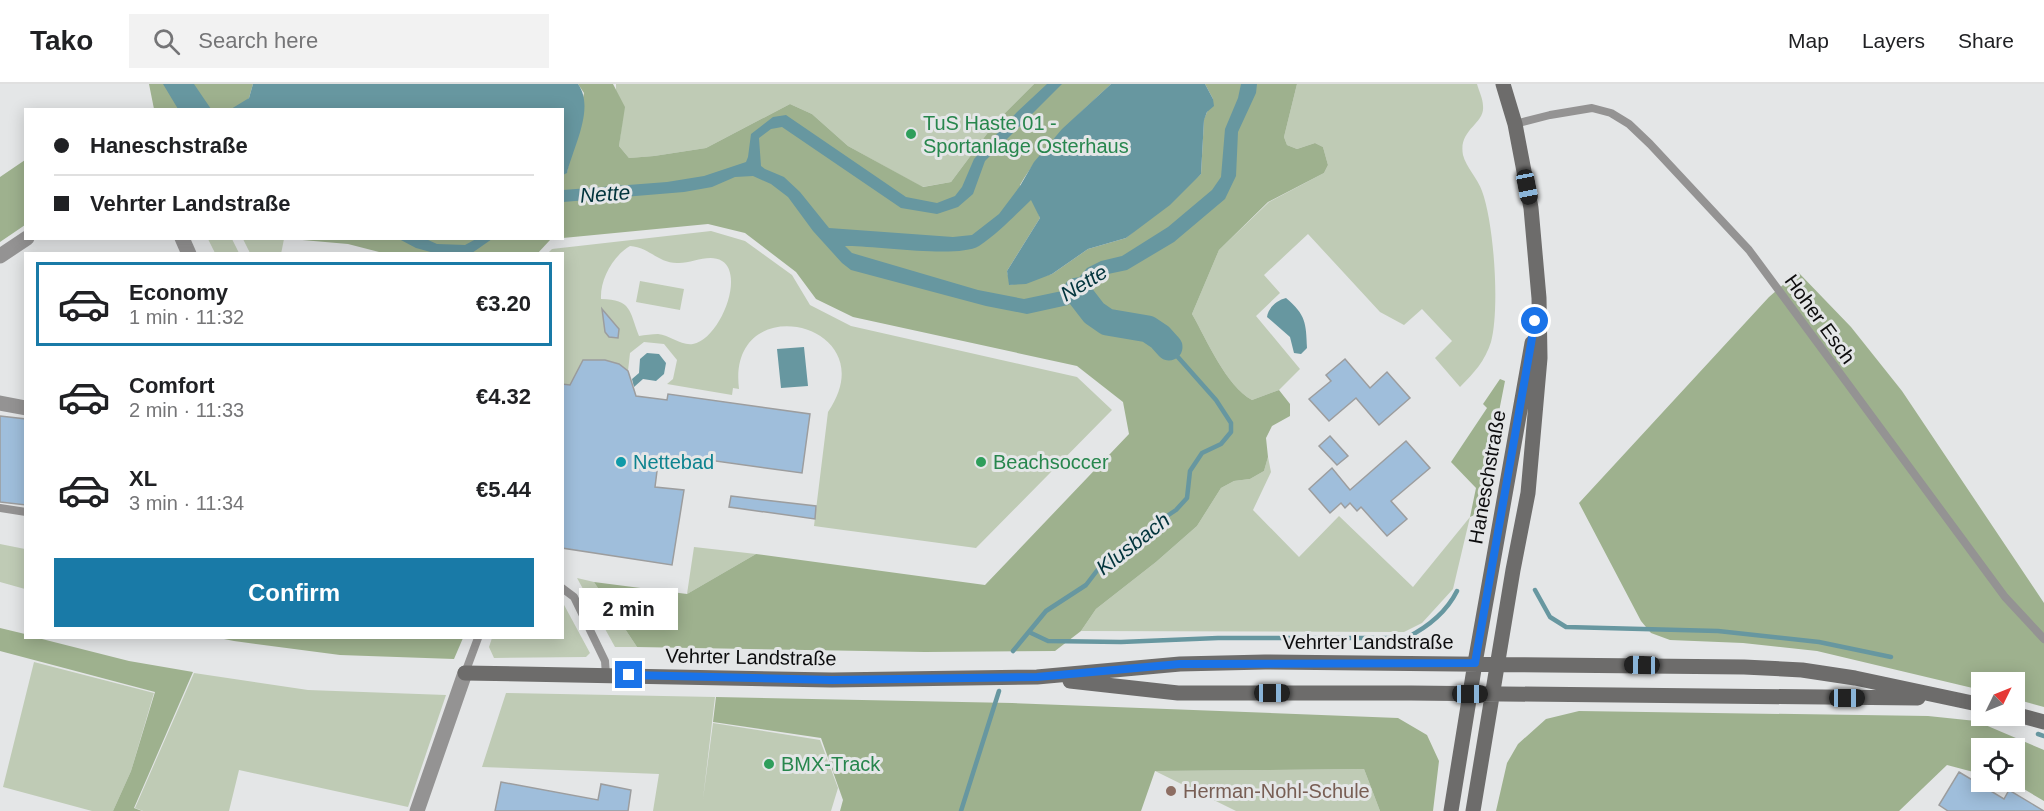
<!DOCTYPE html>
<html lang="en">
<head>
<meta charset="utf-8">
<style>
	body { margin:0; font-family:Arial,sans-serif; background:#f2f2f2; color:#202124; height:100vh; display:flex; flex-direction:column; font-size:22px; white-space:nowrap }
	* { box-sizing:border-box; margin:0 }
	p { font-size:20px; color:#757577 }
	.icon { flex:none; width:33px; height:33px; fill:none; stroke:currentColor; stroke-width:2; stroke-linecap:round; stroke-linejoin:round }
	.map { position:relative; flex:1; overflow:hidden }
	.details { position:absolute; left:24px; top:168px; width:540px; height:387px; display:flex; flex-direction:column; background:#fff; border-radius:0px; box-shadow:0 3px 15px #0003 }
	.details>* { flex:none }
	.banner { position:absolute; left:24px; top:24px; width:540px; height:132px; border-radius:0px; box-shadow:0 3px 15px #0003; display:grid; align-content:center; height:132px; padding:0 30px; background:#fff }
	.needle { width:39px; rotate:47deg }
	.controls { position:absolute; left:1971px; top:588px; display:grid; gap:12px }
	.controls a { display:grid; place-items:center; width:54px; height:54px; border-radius:0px; background:#fff; box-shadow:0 3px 15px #0003; font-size:30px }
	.end { position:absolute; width:27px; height:27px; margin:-14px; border:8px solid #1a73e8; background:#fff; box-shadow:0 0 0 3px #fff }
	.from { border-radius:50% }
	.bubble { position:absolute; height:42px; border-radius:0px; background:#fff; box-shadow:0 3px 15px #0003; font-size:20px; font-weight:800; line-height:42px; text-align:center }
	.car { position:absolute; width:18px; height:36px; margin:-18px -9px; border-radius:8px; box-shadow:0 0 4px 2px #0007; background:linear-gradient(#222 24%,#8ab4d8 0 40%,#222 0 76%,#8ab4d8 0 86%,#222 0) }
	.banner b { display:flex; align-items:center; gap:21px; height:57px; font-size:22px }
	.banner b+b { border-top:2px solid #e0e0e0 }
	.banner i { width:15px; height:15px; background:#202124 }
	ul { padding:10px 0 0; list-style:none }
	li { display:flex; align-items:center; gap:18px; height:84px; margin:0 12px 9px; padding:0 18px; border:3px solid transparent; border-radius:0px }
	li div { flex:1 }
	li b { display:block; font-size:22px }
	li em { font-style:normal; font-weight:800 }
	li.current { border-color:#197aa7 }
	li>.icon { width:54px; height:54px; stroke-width:1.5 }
	.action { display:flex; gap:12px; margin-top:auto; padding:12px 30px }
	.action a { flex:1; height:69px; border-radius:0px; background:#197aa7; color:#fff; font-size:24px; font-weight:800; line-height:69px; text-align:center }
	header { display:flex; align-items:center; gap:36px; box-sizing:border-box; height:84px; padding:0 30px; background:#fff; border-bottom:2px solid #e0e0e0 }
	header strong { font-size:28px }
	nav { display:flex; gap:33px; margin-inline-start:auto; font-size:21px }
	.search { width:420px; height:54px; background:#f2f2f2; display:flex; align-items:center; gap:15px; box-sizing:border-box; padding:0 21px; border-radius:0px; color:#757577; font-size:22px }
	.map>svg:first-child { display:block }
	.green { fill:#bfcbb5; fill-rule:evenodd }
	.forest { fill:#9eb18e }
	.water { fill:#6797a0 }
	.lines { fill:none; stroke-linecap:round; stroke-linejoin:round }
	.stream { stroke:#6797a0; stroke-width:4.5 }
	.river { stroke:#6797a0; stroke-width:27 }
	.building { fill:#9fbedb; stroke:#9c9d9e; stroke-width:1.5 }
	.lane { stroke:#949393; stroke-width:8 }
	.street { stroke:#949393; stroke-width:15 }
	.secondary { stroke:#6d6c6b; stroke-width:15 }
	.route { stroke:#1a73e8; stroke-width:8 }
	.leisure-dot { fill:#2e9e5b; stroke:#e4e6e7; stroke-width:2 }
	.culture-dot { fill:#0f9aa8; stroke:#e4e6e7; stroke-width:2 }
	.education-dot { fill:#8d6e63; stroke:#e4e6e7; stroke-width:2 }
	.labels { text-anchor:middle; stroke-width:6; stroke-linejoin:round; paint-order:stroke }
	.leisure-label { font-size:20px; fill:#27864d; stroke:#e4e6e7; text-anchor:start }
	.street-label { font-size:20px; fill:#0d0d0e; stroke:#e4e6e7 }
	.culture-label { font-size:20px; fill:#0d838f; stroke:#e4e6e7; text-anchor:start }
	.education-label { font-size:20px; fill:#785e54; stroke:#e4e6e7; text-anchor:start }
	.water-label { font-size:21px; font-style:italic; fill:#02343c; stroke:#e4e6e7 }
</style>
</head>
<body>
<header>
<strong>Tako</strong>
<div class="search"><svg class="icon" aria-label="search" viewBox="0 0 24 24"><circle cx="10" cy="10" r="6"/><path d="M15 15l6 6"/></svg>Search here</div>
<nav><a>Map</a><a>Layers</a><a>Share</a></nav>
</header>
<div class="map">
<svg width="2044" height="727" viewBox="0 0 2044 727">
	<rect width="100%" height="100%" fill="#e4e6e7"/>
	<path class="green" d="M616,0H1034L995,39L951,98L922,103L848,62L812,30L790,20L706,64L654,72L629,74L619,62L624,23L616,7Z
		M1297,0H1477C1479,7 1483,15 1483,22C1485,40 1458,45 1463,71C1466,83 1478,95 1482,107C1494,139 1500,225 1491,258C1485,277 1474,289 1460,303L1435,274L1452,257L1422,225L1404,241L1380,228L1308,150L1264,191L1280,209L1256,232L1300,285L1279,306L1252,316C1226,302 1207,256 1192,230L1219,166L1269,118L1324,89L1328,81L1323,63L1315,59L1297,65L1287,61L1284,53Z
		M711,147L745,157L792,191L810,221L851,242L1077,293L1112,326L976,464L814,442L828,328C889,239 726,201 739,305L733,304L732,311L667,300L673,295L677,276L664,260L644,258L630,269L628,287C617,278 607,276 593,276L579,303L563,300L562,170H547L552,165ZM630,162C649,163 658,179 677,179C691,180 709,169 722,177C745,191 720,255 693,260C681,262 670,251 658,250C652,250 645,251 639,252C629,226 632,216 601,215C600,195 613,172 630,162Z
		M208,155H232L239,169H215Z
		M243,155H284L281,170L250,169Z
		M640,197L684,205L680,226L636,218Z
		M1268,373L1271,388L1253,426L1299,473L1339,432L1413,503L1470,433L1453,505L1422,539L1404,548L1081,547L1096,525L1156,478L1197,442L1221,404L1234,397L1250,395L1264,387Z
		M0,460L25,465V505L0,498Z
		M694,463L756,470L687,510Z
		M577,494L594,498L637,563H615Z
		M563,519L590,569L586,573L494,574L489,563L492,554H562Z
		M34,578L154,609L131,687L113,727H92L3,703Z
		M194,589L308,606L446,611L408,723L239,686L229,727H143L135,724Z
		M506,609L715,613L703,715L713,639L820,656L838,704L831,727H653L659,690L482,683Z
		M1364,685L1380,727H1236L1155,687Z"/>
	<path class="forest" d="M149,0H253L249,14L236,26L154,25Z
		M578,0H613L625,23L619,62L629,74L654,72L706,64L790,20L812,30L848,62L923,103L951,98L995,39L1034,0H1111C1077,32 1044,60 1020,101L1035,120L1040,134L1007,187L1010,201L1052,190L1088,165L1126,154L1201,90L1204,35L1213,15L1205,0H1297L1284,53L1287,61L1297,65L1315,59L1323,63L1328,81L1324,89L1268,118L1219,166L1192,230C1207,256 1226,302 1252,316L1279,306L1290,320V332L1272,342L1266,354L1268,373L1264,387L1250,395L1234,397L1221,404L1197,442L1156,478L1096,525L1081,547L1055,567L925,568L637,563L594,498L687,510L756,470L985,501L1129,350L1123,318L1077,282L853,233L816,215L796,188L745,149L708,140L563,154V91L567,88L584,9Z
		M25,76V141L0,158V93Z
		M291,155H561L550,156L537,170H491L490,168L482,170L383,169L348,160Z
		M1798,188L1851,243L1902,307L2044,519V623L2015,615L2014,598H1982L1981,606L1817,567L1743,559L1670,556L1651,549L1641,537L1579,419L1769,213Z
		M1500,295L1505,297L1479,429L1470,433L1476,404L1451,378L1487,324L1483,320Z
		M0,544L25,550L26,554H38L129,577L193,588L134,724L142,727H113L131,687L155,608L0,567Z
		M219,554H463L454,575L340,571L234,557Z
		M716,613L1012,619L1398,634L1427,651L1439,677L1433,727H1380L1364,685L1155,687L1141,727H840L843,716L821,654L713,638Z
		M1579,627L1928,632L1976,637L2044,666V717L2012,698H2014V664H1982L1981,690L1947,681L1899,727H1496L1507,679L1518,660L1546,635Z"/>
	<path class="water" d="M163,0H194L211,25H178Z
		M253,0H578C595,24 574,61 567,89L563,91L562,26L231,25L249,14Z
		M1047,0H1062L985,77L973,110L958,123L937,130L901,124L782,43L771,45L759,54L761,82L765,85L784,93L800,108L829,144L953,153L972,151L999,130L1020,102L1034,78L1062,45L1111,0H1205L1213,15L1214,22L1207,28L1204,36L1201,90L1170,121L1126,154L1088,165L1052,190L1026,200L1009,201L1007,187L1040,134L1031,116C1015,131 999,149 979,162C957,175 873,161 845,162L852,169L978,206L1024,215L1062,207L1071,203L1087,184L1101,177L1122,172L1168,143L1212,106L1221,93L1225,45L1238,14L1241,0H1257L1256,9L1238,48L1236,92L1225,115L1174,158L1127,186L1108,190L1098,196L1079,215L1068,221L1027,230L986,222L851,186L842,179L813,147L788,113L771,100L753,92L735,93L712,103L684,108L563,118V106L667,98L704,92L746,78L748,73L751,50L773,33L786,31L906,113L937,119L955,112L962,103L974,75L1017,28Z
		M399,155H426L437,160L465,161L476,155H492L472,169L438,170L416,164Z
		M1286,214C1306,231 1306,239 1307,264L1301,270L1294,269L1290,253L1267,233C1268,224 1277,216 1286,214Z
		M804,263L808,302L781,304L777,265Z
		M647,269L659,270L666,279L664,290L656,297L643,295L634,303L632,295L639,289L640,275Z"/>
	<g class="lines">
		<path class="stream" d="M1535,506L1550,533L1566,543L1718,547L1819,558L1891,573
			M1029,548L1048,557L1121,558L1218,554H1406C1428,543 1446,529 1457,507
			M1013,567L1046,527L1086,501L1099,484L1109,479L1118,477L1129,469L1143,448L1176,426L1187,414L1190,387L1202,369L1221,360L1231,348V339L1216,316L1169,263
			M2038,650L2044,652
			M961,727L999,607"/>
		<path class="river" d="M1077,207L1094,229L1107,238L1148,245L1160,253L1169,263"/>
	</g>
	<path class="building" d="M602,225L619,245L618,254L609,253L605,248Z
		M1345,275L1370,304L1387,288L1410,314L1379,341L1356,314L1329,337L1309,315L1331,297L1326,291Z
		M583,276H605L619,280L628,287L636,312L667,316L668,310L810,330L802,389L680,372L679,382L658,379L655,403L684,406L672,481L562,464V300L570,301Z
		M0,332L26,335V421L0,418Z
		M1330,352L1348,372L1337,381L1319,362Z
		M1406,357L1430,384L1391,417L1407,435L1387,452L1361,423L1357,427L1350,419L1345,424L1341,419L1330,429L1309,405L1332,384L1350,406Z
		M731,412L816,422L815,435L729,423Z
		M1959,688L2004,715L2009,706L2044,727H1948L1939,721Z
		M501,698L598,716L601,700L631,706L628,727H495Z"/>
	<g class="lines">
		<path class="lane" d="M1515,40L1550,31L1592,24L1611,29L1629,40L1650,60L1749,166L2005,513L2044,555
			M0,424L26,428
			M562,504L574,513L605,577L606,591
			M465,589L478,554"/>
		<path class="street" d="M182,154L189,170
			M0,172L27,154
			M0,319L26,324
			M417,727L465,589"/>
		<path class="secondary" d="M465,589L832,596L1037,593L1180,580L1265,578L1744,583L1802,586L1855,594L1982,621
			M1070,597L1178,609H1411L1918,614
			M2014,630L2044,638
			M1451,727L1475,579L1532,259
			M1473,727L1513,486L1528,409L1540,274L1539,214L1531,124L1515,40L1503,0"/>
	</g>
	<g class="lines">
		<path class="route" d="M629,591L832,596L1037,593L1180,580L1475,579L1535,237"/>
	</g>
	<g class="leisure-dot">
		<circle cx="911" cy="50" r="6"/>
		<circle cx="981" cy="378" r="6"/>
		<circle cx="769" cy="680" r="6"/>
	</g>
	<circle class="culture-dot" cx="621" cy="378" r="6"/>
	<circle class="education-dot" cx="1171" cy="707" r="6"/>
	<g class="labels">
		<g class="leisure-label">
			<text x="923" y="46">TuS Haste 01 -<tspan x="923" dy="23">Sportanlage Osterhaus</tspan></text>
			<text x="993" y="385">Beachsoccer</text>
			<text x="781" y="687">BMX-Track</text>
		</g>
		<g class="street-label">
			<text transform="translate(1820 235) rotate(54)" y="7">Hoher Esch</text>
			<text transform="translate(1487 393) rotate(-80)" y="7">Haneschstraße</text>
			<text x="1368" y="565">Vehrter Landstraße</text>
			<text transform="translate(751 573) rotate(1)" y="7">Vehrter Landstraße</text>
		</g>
		<g class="culture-label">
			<text x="633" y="385">Nettebad</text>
		</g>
		<g class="education-label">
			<text x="1183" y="714">Herman-Nohl-Schule</text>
		</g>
		<g class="water-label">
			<text transform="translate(605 110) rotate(-4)" y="7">Nette</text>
			<text transform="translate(1084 199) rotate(-31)" y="7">Nette</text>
			<text transform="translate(1133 460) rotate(-38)" y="7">Klusbach</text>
		</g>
	</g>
</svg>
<div class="controls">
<a><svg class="needle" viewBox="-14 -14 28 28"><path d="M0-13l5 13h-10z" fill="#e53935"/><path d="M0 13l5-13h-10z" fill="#757577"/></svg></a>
<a><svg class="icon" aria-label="locate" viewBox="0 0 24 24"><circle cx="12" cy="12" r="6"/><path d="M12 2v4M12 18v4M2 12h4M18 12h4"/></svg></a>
</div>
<i class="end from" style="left:1535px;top:237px"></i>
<i class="end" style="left:629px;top:591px"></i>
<div class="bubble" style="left:579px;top:504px;width:99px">2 min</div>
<i class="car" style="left:1527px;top:103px;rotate:169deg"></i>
<i class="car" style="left:1642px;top:581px;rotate:271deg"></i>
<i class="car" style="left:1272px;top:609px;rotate:90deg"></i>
<i class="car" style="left:1470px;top:610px;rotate:90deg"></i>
<i class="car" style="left:1847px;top:614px;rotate:90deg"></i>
<div class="banner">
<b><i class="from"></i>Haneschstraße</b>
<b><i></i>Vehrter Landstraße</b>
</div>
<section class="details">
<ul>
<li class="current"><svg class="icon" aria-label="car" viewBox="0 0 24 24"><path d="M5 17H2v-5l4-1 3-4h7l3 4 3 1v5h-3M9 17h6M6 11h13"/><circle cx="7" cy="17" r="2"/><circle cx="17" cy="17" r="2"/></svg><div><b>Economy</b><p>1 min · 11:32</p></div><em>€3.20</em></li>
<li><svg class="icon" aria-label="car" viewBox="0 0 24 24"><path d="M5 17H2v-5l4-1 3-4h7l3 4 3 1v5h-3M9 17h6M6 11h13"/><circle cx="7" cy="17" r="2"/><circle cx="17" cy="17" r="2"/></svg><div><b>Comfort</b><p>2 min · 11:33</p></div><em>€4.32</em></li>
<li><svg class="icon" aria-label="car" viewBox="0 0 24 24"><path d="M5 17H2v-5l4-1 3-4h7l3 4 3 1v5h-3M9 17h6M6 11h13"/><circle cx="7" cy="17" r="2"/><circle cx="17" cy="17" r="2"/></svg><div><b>XL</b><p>3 min · 11:34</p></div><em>€5.44</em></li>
</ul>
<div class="action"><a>Confirm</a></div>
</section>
</div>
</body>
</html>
